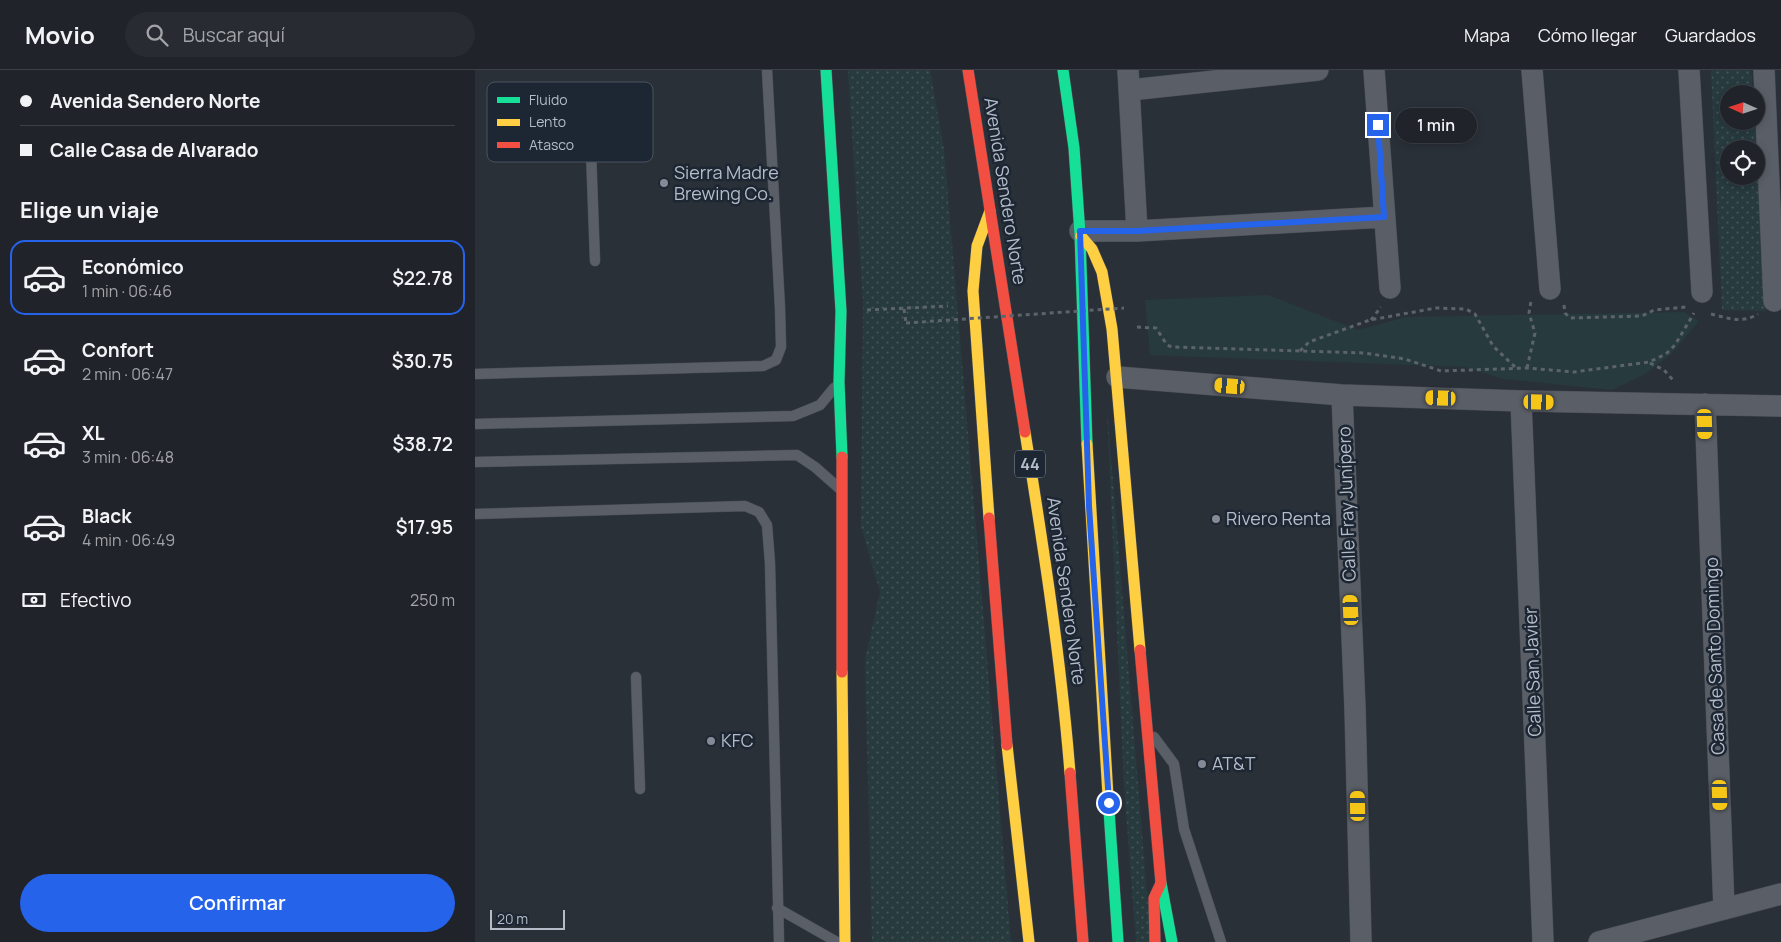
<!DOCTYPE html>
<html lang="es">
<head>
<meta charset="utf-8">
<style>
	body { margin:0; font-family:Manrope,sans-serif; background:#282c32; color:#f1f3f6; height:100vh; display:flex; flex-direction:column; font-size:19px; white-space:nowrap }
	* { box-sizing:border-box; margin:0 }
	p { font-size:16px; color:#a2a4a8 }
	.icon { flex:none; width:28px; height:28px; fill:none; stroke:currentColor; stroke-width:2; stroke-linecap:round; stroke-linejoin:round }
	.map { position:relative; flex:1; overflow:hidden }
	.sheet { display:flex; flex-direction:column; background:#20242a; width:475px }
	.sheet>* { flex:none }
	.guide { display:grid; align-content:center; height:110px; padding:0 20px; background:#20242a }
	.needle { width:32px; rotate:273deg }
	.tools { position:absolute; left:1245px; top:15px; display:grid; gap:10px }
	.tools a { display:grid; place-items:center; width:45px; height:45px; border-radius:50%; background:#20242a; box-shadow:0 2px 8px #0003,0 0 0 1px #3d4147; font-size:25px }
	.scale { position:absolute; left:15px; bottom:12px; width:75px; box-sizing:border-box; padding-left:5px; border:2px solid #b4bcc9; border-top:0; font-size:14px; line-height:18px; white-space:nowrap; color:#b4bcc9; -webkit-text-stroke:4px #1d2633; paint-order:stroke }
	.end { position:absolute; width:22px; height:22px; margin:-11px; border:6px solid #2563eb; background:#fff; box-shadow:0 0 0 2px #fff }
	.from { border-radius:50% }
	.bubble { position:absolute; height:35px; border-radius:18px; background:#20242a; box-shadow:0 2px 8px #0003,0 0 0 1px #3d4147; font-size:16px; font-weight:600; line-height:35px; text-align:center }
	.car { position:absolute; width:15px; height:30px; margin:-15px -8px; border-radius:6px; box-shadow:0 0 4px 1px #0007; background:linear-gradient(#f5c518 24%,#345 0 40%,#f5c518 0 76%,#345 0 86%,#f5c518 0) }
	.guide b { display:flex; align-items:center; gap:18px; height:48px; font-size:19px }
	.guide b+b { border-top:1px solid #3d4147 }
	.guide i { width:12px; height:12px; background:#f1f3f6 }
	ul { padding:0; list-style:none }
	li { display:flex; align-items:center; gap:15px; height:75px; margin:0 10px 8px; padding:0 10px; border:2px solid transparent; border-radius:15px }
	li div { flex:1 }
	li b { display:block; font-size:19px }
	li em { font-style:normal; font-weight:600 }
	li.on { border-color:#2563eb }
	li>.icon { width:45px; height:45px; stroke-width:1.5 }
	h2 { padding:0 20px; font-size:22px; line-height:60px }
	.pay { display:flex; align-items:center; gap:12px; height:55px; padding:0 20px; font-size:19px }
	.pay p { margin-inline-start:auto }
	.button { display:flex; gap:10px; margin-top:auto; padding:10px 20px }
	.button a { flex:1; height:58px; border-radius:30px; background:#2563eb; color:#fff; font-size:20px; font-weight:600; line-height:58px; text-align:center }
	header { display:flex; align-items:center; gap:30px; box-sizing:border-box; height:70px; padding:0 25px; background:#20242a; border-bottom:1px solid #3d4147 }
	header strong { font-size:24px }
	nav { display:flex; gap:28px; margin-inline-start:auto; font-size:18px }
	.search { width:350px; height:45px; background:#282c32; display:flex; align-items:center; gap:12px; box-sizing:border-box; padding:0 18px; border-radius:28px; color:#a2a4a8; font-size:19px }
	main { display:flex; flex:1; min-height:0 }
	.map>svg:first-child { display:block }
	.grass { fill:url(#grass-dots); fill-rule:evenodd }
	.park { fill:#273a3e }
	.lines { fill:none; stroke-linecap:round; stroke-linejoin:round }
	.lane-casing { stroke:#484c53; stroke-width:11 }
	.street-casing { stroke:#484c53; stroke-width:22 }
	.fast-casing { stroke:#484c53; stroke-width:12 }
	.slow-casing { stroke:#484c53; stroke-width:12 }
	.jam-casing { stroke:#484c53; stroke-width:12 }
	.path { stroke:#5d636a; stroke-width:3; stroke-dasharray:4 4; stroke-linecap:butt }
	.lane { stroke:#5a5e66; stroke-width:10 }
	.street { stroke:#5a5e66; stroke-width:21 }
	.fast { stroke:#16e098; stroke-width:11 }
	.slow { stroke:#ffcf43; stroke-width:11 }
	.jam { stroke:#f24e42; stroke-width:11 }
	.path-bridge { stroke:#5d636a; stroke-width:3; stroke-dasharray:4 4; stroke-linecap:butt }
	.route { stroke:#2563eb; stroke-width:6 }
	.poi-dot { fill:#848b96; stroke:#1d2633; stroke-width:2 }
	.labels { text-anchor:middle; stroke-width:5; stroke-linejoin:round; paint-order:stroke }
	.shield { fill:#1d2633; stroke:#878f9c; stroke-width:1 }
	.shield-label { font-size:16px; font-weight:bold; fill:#b4bcc9 }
	.poi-label { font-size:18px; fill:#b4bcc9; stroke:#1d2633; text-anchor:start }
	.street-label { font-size:18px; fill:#b4bcc9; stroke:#1d2633 }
	.key { fill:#1d2633; stroke:#4a5360; stroke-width:1 }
	.key-label { font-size:14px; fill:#b4bcc9 }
</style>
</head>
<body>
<header>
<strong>Movio</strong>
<div class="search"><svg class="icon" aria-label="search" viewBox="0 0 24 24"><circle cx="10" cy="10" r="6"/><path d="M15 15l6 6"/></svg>Buscar aquí</div>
<nav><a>Mapa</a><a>Cómo llegar</a><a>Guardados</a></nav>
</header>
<main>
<section class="sheet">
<div class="guide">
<b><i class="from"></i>Avenida Sendero Norte</b>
<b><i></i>Calle Casa de Alvarado</b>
</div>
<h2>Elige un viaje</h2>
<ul>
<li class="on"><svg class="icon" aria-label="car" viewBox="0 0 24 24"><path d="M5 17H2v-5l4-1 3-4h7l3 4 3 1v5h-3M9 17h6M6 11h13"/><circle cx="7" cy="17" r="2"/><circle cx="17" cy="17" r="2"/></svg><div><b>Económico</b><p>1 min · 06:46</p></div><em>$22.78</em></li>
<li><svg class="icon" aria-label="car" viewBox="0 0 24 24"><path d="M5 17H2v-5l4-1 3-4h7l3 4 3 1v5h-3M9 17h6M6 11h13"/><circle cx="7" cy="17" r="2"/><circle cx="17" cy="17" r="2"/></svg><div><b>Confort</b><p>2 min · 06:47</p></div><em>$30.75</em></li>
<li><svg class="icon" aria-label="car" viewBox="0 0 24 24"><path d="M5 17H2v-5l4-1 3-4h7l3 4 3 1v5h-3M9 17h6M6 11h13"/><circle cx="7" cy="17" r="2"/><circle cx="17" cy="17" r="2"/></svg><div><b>XL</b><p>3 min · 06:48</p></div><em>$38.72</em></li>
<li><svg class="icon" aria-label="car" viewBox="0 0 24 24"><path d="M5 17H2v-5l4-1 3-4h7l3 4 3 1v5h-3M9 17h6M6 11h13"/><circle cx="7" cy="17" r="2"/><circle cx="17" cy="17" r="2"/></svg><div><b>Black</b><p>4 min · 06:49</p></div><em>$17.95</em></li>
</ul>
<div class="pay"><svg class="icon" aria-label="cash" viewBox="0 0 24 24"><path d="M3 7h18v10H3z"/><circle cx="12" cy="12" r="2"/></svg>Efectivo<p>250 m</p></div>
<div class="button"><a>Confirmar</a></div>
</section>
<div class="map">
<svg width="1306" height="872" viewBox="0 0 1306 872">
	<defs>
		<pattern id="grass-dots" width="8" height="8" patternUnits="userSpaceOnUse" patternTransform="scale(1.25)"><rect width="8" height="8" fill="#273a3e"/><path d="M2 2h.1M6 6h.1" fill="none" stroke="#445559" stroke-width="1.8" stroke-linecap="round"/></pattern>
	</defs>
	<rect width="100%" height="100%" fill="#2a3038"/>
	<path class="grass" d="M373,0H455L469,79L536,872H397L390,590L405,522L386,456L388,232Z
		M1236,0H1276L1278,24H1254V51H1280L1291,241L1247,240ZM1254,79H1281V106H1254Z
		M632,338L676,872H661L649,716Z"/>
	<path class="park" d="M793,225L883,260L931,247L1209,242L1224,251L1196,284L1172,303L1137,320L1028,309L990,297L675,285L670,230Z"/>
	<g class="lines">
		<defs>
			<path id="lane" d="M114,26L120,191
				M0,304L288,296L301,290L306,277L305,238L292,0
				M0,354L318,346L345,335L359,318
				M0,392L322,385L340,397L365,419
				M0,444L270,436L284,442L292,455L295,493L304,872
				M161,607L165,719
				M679,667L699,694L709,759L746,872
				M302,838L362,872"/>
			<path id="street" d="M653,0L662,161
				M899,0L915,218
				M1057,0L1075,219
				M1214,0L1227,222
				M1289,0L1299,231
				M655,20L843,0
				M605,161H662L909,147
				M642,307L867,325L1046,331L1306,336
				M867,325L880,638L886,872
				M1046,331L1068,872
				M1230,334L1249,839
				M1124,872L1306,824"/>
			<path id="fast" d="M351,0L366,241L364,312L367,387
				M588,0L599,78L605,164L612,374
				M633,726L643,872
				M686,813L697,872"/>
			<path id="slow" d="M606,166L617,179L627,202L637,259L665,580
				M550,362C568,475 586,589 595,703
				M612,374L633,726
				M514,448L498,221L502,176L515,141
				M367,602L370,872
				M532,675L554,872"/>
			<path id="jam" d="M493,0L550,362
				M514,448L532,675
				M665,580L686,813L679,828L680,872
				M367,602V387
				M595,703L608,872"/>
		</defs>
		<use href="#lane" class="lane-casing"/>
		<use href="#street" class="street-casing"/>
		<use href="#fast" class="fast-casing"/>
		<use href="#slow" class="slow-casing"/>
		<use href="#jam" class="jam-casing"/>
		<path class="path" d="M1089,235L1090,243L1095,248L1167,246L1179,240L1211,237
			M429,239L431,253
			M392,240L473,236
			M1236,244C1253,248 1267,254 1283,244
			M896,250L906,237
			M662,257L681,258L692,275L697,277L889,283L930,289L966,301L1052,298L1099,302L1174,292L1191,284L1200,275L1219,243
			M825,281L834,272L895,250L961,238L991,239L1000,244L1018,276L1041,298
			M1175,293L1189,300L1199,311
			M1052,298L1060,263L1054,243L1056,231"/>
		<use href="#lane" class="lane"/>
		<use href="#street" class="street"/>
		<use href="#fast" class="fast"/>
		<use href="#slow" class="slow"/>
		<use href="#jam" class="jam"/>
		<path class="path-bridge" d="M431,253L649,238"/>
	</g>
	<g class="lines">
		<path class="route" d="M634,733L614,436L605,161H662L909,147L903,55"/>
	</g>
	<g class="poi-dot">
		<circle cx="189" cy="113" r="5"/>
		<circle cx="741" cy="449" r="5"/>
		<circle cx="236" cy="671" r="5"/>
		<circle cx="727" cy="694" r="5"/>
	</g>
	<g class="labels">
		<rect class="shield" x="540" y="380.5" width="30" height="27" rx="4"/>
		<g class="shield-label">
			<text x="555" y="400">44</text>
		</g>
		<g class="poi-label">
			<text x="199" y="109">Sierra Madre<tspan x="199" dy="21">Brewing Co.</tspan></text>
			<text x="751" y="455">Rivero Renta</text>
			<text x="246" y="677">KFC</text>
			<text x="737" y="700">AT&amp;T</text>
		</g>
		<g class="street-label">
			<text transform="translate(530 121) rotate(81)" y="6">Avenida Sendero Norte</text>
			<text transform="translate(872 434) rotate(-92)" y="6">Calle Fray Junípero</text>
			<text transform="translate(591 521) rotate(82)" y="6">Avenida Sendero Norte</text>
			<text transform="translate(1240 586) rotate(-92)" y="6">Casa de Santo Domingo</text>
			<text transform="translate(1058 602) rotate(-92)" y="6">Calle San Javier</text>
		</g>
	</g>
	<rect x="12" y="12" width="166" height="80" rx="8" class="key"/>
	<rect x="22" y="27" width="23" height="6" fill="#16e098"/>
	<rect x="22" y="49" width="23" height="7" fill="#ffcf43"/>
	<rect x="22" y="72" width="23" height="6" fill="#f24e42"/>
	<g class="key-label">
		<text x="54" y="35">Fluido</text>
		<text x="54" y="57">Lento</text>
		<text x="54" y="80">Atasco</text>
	</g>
</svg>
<div class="tools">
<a><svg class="needle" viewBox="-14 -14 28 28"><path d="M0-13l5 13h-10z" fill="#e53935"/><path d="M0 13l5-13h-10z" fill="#a2a4a8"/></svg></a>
<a><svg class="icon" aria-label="locate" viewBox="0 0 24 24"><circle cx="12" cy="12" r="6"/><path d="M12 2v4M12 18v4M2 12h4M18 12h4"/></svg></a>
</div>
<div class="scale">20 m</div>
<i class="end from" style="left:634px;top:733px"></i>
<i class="end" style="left:903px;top:55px"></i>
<div class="bubble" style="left:920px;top:38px;width:82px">1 min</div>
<i class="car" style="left:755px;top:316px;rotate:275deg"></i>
<i class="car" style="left:966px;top:328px;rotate:272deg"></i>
<i class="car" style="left:1064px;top:332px;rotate:91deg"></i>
<i class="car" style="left:1230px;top:354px;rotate:178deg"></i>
<i class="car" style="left:876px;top:540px;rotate:357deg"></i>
<i class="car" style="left:1245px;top:725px;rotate:178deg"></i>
<i class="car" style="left:883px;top:736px;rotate:359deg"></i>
</div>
</main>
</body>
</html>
